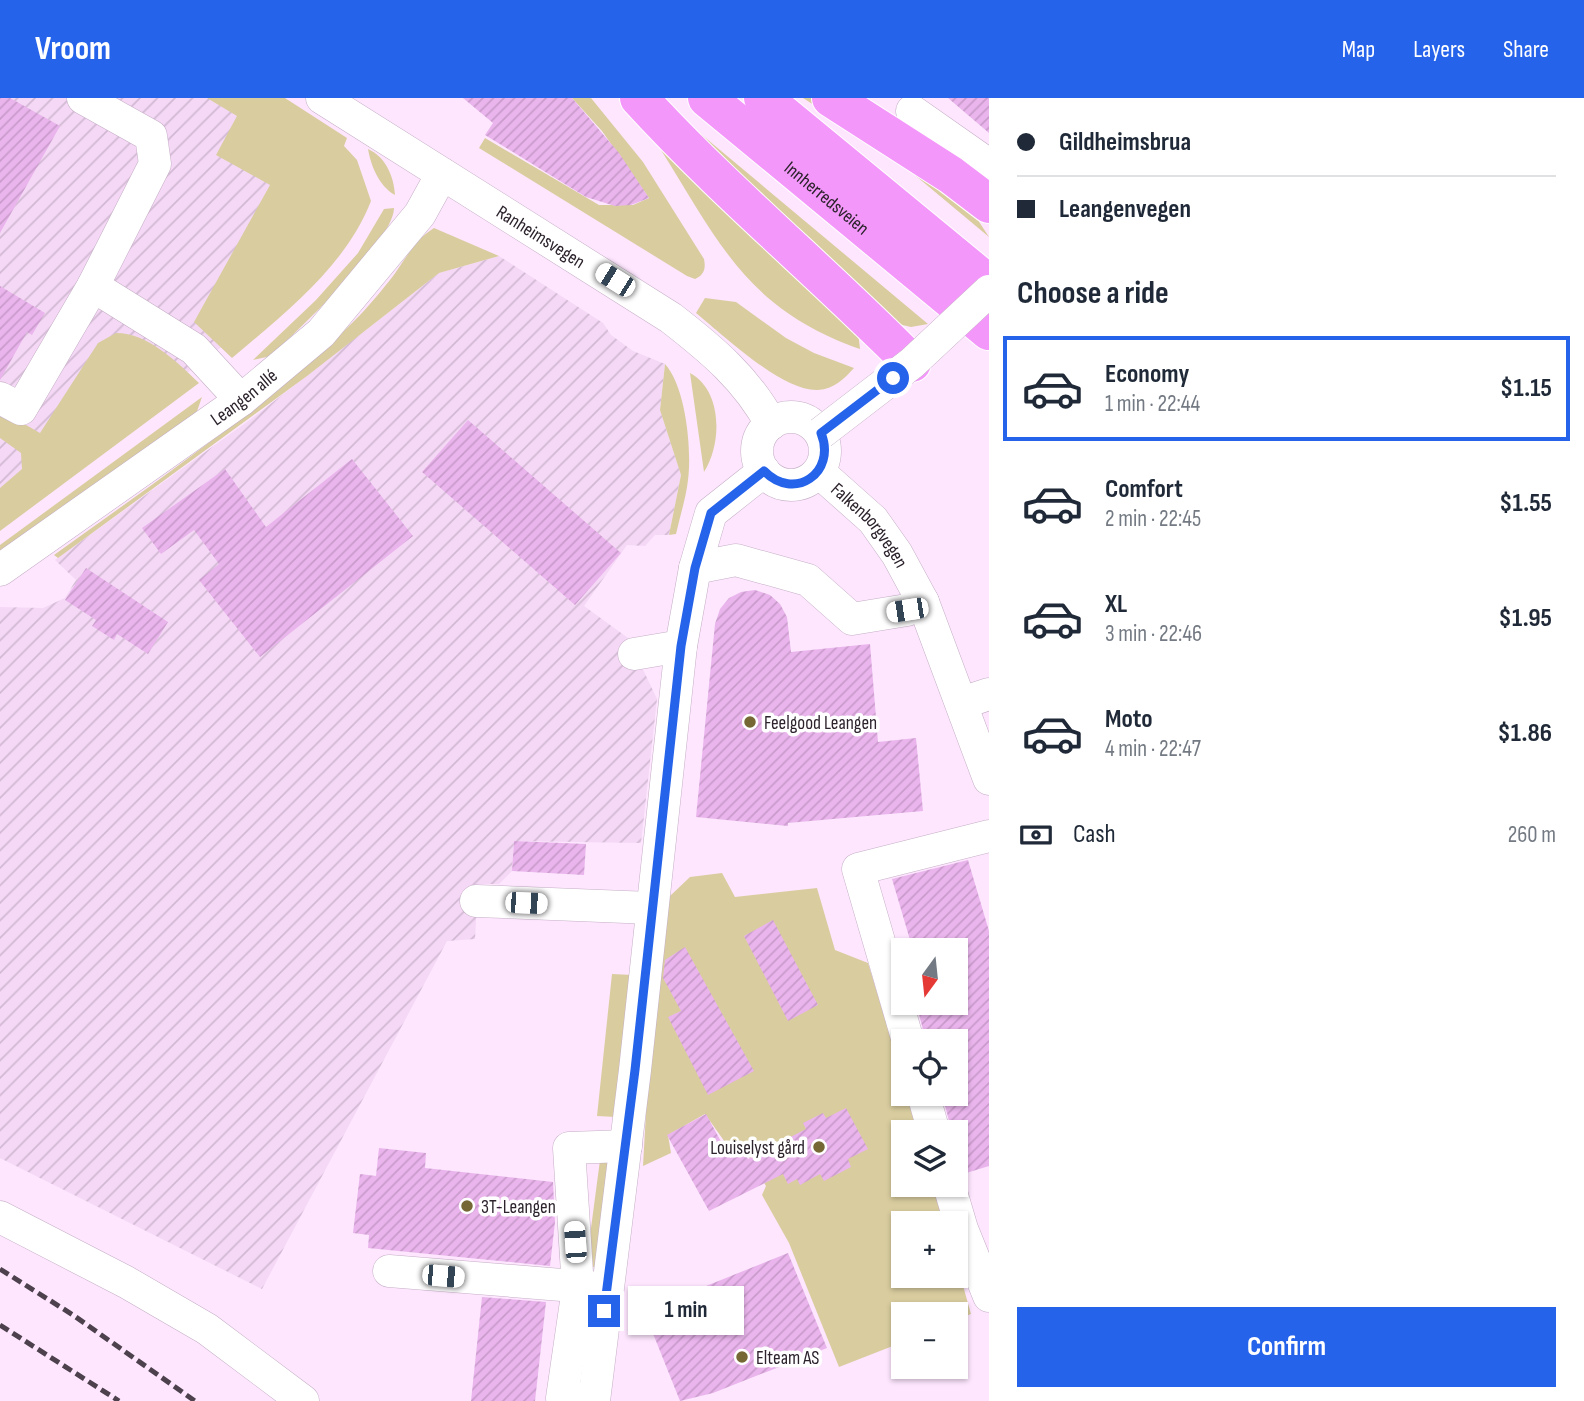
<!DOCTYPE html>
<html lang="en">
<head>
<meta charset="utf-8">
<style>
	body { margin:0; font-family:"Sofia Sans Condensed",sans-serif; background:#f6f6f7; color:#1f2937; height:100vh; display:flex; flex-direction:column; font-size:26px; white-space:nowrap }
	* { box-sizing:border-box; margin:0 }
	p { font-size:23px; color:#747a83 }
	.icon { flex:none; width:38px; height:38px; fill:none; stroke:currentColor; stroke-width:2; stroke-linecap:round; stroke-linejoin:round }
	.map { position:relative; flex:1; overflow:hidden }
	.drawer { display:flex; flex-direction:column; background:#fff; width:595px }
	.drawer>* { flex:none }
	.hud { display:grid; align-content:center; height:154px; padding:0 28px; background:#fff }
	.needle { width:46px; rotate:195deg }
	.controls { position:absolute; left:891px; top:840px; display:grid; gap:14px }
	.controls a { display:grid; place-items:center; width:77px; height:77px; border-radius:0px; background:#fff; box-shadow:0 2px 5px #0004; font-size:35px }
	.end { position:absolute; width:32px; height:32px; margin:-16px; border:9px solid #2563eb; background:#fff; box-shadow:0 0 0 4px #fff }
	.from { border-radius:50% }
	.bubble { position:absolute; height:49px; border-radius:0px; background:#fff; box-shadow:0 2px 5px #0004; font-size:23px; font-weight:700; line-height:49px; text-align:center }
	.car { position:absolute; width:21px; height:42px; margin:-21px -10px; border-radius:9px; box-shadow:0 0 5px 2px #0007; background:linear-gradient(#fff 24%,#345 0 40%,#fff 0 76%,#345 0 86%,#fff 0) }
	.hud b { display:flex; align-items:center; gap:24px; height:66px; font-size:26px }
	.hud b+b { border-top:2px solid #e0e1e3 }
	.hud i { width:18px; height:18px; background:#1f2937 }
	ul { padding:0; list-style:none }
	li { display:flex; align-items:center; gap:21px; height:105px; margin:0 14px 10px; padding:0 14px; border:4px solid transparent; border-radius:0px }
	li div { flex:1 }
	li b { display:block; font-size:26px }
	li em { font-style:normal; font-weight:700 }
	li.current { border-color:#2563eb }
	li>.icon { width:63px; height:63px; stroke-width:1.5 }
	h2 { padding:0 28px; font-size:32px; line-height:84px }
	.pay { display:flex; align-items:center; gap:18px; height:77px; padding:0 28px; font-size:26px }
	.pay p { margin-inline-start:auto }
	.button { display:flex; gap:14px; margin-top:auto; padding:14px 28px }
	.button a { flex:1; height:80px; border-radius:0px; background:#2563eb; color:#fff; font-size:28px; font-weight:700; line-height:80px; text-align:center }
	header { display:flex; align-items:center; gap:42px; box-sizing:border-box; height:98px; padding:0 35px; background:#2563eb; color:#fff }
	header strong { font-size:33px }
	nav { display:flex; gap:38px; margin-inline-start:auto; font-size:24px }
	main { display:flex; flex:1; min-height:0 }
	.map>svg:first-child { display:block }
	.industrial { fill:url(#industrial-furrows) }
	.green { fill:#d9cd9f }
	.building { fill:url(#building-hatch) }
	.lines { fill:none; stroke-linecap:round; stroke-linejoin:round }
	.minor-casing { stroke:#c5afc6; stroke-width:33 }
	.highway-casing { stroke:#fff; stroke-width:40 }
	.minor { stroke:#fff; stroke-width:32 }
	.highway { stroke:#f497fa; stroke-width:38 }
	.rail { stroke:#4c414c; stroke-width:5; stroke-dasharray:10 5; stroke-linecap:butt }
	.minor-bridge-casing { stroke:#c5afc6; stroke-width:33; stroke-linecap:butt }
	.minor-bridge { stroke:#fff; stroke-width:32 }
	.route { stroke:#2563eb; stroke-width:9 }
	.poi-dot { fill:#756835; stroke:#fff; stroke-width:2.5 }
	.labels { text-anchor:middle; stroke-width:7; stroke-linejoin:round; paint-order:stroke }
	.street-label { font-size:19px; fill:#2c232c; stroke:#fff }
	.poi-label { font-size:19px; fill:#2c232c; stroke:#fff; text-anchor:start }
</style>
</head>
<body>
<header>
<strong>Vroom</strong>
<nav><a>Map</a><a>Layers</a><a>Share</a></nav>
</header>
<main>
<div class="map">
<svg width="989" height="1303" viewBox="0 0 989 1303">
	<defs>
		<pattern id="industrial-furrows" width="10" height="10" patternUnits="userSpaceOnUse" patternTransform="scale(1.75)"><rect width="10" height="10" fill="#f5d8f6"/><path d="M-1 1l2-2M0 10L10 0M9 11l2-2" fill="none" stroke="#d2b9d3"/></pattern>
		<pattern id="building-hatch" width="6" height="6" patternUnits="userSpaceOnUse" patternTransform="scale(1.75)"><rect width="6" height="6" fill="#eab5ed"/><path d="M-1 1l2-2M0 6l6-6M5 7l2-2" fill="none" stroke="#c99bcb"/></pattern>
	</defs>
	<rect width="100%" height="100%" fill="#fde6fe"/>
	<path class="industrial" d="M0,0H223L334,57L232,241L0,417Z
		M499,158L603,225L611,237L633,253L665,266L660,312L681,377L669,437H655L645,448L627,447L584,508L628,540L657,601L641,745L514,743L512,773L499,786H478L475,841L447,843L262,1191L0,1060V509L43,510L65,500L76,482L55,462L251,321L439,175Z"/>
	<path class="green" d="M207,0H285L347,40L344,48L357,62L371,103C346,168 284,216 232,260L194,224L270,87L216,57L237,18Z
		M572,0H591L643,64L704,161C706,171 704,177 695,181L687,178L479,50L485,40L599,107H633L649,100L602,33Z
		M803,0H813L970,110L989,139L886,53Z
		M690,27L928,226L911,229L894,225Z
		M670,45L858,234L860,251C747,211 720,146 661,52Z
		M368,51C386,59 394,79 395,97C379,88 371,68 368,51Z
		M394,110C393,145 298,231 271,258L253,262L316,202L358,155L384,111Z
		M434,130L499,158L439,175L307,278L58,460L54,457C154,385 258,314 348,229C363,215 377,198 390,182C405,163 413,143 434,130Z
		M705,200L736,204L786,240L814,255L854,270C844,281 834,291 818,292C783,294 723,237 696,215Z
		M116,235C148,235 177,264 199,285L0,433V390L22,371L21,355L0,340V312L40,335L98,245Z
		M665,266C686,289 692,352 688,382C686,400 680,418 676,436L669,437L681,377L660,312Z
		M690,275C723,293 722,346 704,374Z
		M202,299L195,319L0,462V447Z
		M722,775L735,799L817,790L835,852L868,865L903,980V996H908L919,1034H903V1087H934L945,1125H903V1178H956V1163L971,1216L956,1222V1216H903V1244L839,1269L789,1145L762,1097L766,1088L743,1048L732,1054L705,1016L668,1037L671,1055L643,1068L656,837L670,798L690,779Z
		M612,876L633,877L616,1019L597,1018Z
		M600,1062H612L599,1170L586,1168Z"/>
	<path class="building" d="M0,0H10L60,28L0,135Z
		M463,0H572L619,55L649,100L631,107L615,108L586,99L485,37L493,25Z
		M948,0H989V35Z
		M0,188L45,215L32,237L27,234L0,282Z
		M468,322L621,455L575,507L422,374Z
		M352,361L413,438L260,559L199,482L219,466L194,432L161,456L142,430L225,371L266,429Z
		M86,470L168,524L148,556L117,536L114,542L92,528L96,522L65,502Z
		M755,492L770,497L780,506L787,519L791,554L870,546L878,644L916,640L923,713L788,725V728L696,719L715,526L720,511L729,500L741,494Z
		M514,743L586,746L584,777L512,773Z
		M968,762L989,833V1068L963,1076L956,1070V1034H952L942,996H956V943H926L916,905H956V852H913L892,781Z
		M773,822L818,907L788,923L744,838Z
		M685,849L754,973L708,997L668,919L681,913L663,880L665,862Z
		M846,1010L868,1051L848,1061L851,1069L824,1083L820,1076L800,1087L797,1081L788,1086L783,1076L709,1113L667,1037L706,1016L730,1060L743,1052L748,1061L806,1031L803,1025L823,1015L826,1020Z
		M379,1050L426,1055L425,1070L553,1084L555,1124L550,1168L368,1150L369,1137L353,1135L360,1076L376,1078Z
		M788,1155L827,1250L713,1295L680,1303L644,1213Z
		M482,1199L546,1204L535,1303H471Z"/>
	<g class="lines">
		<defs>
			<g id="minor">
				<path d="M83,0L151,38L155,66L93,188"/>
				<path id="s1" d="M322,0L671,220C711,251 747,281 771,326"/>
				<path d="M912,13L989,67"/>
				<path d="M0,300L21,311L93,188L194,251L241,302"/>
				<circle cx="791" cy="353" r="34"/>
				<path id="s2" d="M819,374L873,422L897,456L923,504L989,681"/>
				<path d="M695,470L736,462L808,482L852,521L907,512L923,504"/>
				<path id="s3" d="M0,472L241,302L321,235L420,116L442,76"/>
				<path d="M634,556L681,548"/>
				<path d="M962,605L989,596"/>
				<path d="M476,803L651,810"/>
				<path d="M908,943L858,771L989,738"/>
				<path d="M923,996L934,1034"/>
				<path d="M949,1087L962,1131L989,1198"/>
				<path d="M0,1119L126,1184L207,1231L303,1303"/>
				<path d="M389,1173L599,1190"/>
				<path d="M593,1302L562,1300L578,1190L569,1050L626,1048"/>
				<path d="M594,1303L635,972L681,548L695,470L711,415L764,373"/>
			</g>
			<g id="highway">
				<path d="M639,0C724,93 823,175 912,265"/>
				<path id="s4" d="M707,0L989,233"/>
				<path d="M763,0L989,186"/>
				<path d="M831,0L951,77L989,106"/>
			</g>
		</defs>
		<use href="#minor" class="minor-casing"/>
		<use href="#highway" class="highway-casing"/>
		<use href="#minor" class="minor"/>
		<use href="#highway" class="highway"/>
		<path class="rail" d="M0,1171L73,1217L195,1303
			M0,1227L119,1303"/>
		<defs>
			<path id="minor-bridge" d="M821,335L912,265L989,193"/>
		</defs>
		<use href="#minor-bridge" class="minor-bridge-casing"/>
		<use href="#minor-bridge" class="minor-bridge"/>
	</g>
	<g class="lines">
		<path class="route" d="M604,1213L635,972L681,548L695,470L711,415L764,373C794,404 837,375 821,335L893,280"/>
	</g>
	<g class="poi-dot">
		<circle cx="750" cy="624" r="7"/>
		<circle cx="819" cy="1049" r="7"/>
		<circle cx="467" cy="1108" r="7"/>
		<circle cx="742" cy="1259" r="7"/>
	</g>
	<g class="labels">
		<g class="street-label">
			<text dy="7" stroke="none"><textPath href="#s4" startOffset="156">Innherredsveien</textPath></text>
			<text dy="7" stroke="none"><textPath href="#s1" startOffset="259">Ranheimsvegen</textPath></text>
			<text dy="7" stroke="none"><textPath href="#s3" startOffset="299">Leangen allé</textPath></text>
			<text dy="7" stroke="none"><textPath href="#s2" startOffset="74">Falkenborgvegen</textPath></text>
		</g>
		<g class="poi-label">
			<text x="764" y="631">Feelgood Leangen</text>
			<text x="805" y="1056" text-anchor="end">Louiselyst gård</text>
			<text x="481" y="1115">3T-Leangen</text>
			<text x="756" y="1266">Elteam AS</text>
		</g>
	</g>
</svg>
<div class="controls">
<a><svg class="needle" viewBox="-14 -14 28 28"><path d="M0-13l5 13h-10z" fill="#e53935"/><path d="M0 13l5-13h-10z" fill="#747a83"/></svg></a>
<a><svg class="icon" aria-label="locate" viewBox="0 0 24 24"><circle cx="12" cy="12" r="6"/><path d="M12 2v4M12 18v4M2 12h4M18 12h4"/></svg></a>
<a><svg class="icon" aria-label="layers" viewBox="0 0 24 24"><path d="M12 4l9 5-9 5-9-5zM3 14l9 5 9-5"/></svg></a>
<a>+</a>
<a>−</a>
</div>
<i class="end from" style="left:893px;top:280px"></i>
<i class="end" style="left:604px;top:1213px"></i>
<div class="bubble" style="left:628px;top:1188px;width:116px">1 min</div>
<i class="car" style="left:615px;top:182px;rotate:302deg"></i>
<i class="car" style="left:907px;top:512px;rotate:261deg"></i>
<i class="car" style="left:526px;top:805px;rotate:92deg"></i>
<i class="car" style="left:575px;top:1144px;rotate:356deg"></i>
<i class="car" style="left:443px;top:1178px;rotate:95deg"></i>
</div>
<section class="drawer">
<div class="hud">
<b><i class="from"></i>Gildheimsbrua</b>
<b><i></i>Leangenvegen</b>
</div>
<h2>Choose a ride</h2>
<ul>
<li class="current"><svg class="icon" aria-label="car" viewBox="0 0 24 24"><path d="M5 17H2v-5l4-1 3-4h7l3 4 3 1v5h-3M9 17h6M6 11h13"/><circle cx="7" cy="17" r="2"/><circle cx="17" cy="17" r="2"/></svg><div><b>Economy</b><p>1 min · 22:44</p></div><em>$1.15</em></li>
<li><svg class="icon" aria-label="car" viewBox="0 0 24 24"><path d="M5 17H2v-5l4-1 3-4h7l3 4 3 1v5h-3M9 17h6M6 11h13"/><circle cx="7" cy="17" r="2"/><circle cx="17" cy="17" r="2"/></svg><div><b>Comfort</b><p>2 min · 22:45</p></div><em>$1.55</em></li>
<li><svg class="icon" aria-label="car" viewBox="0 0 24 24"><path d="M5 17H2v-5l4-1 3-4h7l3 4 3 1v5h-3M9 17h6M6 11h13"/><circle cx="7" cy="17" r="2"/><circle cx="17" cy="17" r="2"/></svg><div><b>XL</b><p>3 min · 22:46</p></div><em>$1.95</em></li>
<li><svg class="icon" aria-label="car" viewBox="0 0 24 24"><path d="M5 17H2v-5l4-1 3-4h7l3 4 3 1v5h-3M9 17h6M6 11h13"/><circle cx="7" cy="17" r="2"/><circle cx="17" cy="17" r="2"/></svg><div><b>Moto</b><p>4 min · 22:47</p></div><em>$1.86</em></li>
</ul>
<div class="pay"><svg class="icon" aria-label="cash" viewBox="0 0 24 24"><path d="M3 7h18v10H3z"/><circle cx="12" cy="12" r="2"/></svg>Cash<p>260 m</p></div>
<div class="button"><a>Confirm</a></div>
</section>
</main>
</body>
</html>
